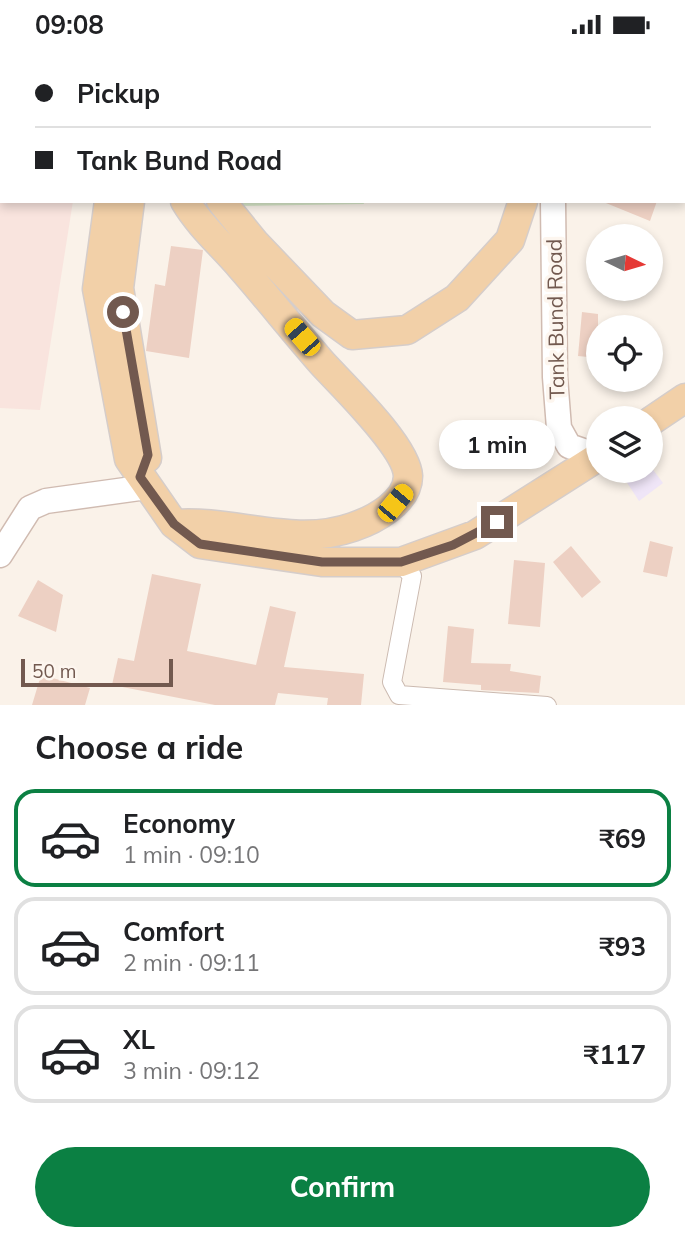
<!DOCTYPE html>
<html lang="en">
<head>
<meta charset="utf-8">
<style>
	body { margin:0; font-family:Mulish,sans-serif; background:#f6f6f6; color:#202124; height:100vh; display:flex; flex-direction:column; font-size:26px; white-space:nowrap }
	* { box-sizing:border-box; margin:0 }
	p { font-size:23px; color:#757577 }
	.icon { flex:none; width:38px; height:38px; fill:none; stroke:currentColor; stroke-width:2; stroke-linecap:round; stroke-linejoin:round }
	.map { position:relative; height:656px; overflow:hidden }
	.details { display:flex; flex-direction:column; background:#fff; flex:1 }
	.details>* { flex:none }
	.hud { position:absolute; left:0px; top:0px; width:686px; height:154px; box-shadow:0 4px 10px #0003; display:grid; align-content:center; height:154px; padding:0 35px; background:#fff }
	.needle { width:46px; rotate:95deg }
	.fabs { position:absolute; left:586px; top:175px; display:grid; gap:14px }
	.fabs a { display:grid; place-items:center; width:77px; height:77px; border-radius:50%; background:#fff; box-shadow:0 4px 10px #0003; font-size:35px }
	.scale { position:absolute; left:21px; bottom:18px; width:152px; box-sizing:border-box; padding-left:7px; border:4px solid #72594f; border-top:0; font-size:19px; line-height:24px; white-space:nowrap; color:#72594f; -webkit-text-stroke:5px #fdf6ef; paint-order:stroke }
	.end { position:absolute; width:32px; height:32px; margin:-16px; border:9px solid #72594f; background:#fff; box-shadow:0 0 0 4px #fff }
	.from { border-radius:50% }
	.bubble { position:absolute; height:49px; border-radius:24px; background:#fff; box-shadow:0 4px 10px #0003; font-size:23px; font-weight:700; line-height:49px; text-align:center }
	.car { position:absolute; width:21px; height:42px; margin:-21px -10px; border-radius:9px; box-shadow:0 0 5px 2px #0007; background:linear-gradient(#f5c518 24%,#345 0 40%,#f5c518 0 76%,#345 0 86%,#f5c518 0) }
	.hud b { display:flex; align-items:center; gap:24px; height:66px; font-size:26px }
	.hud b+b { border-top:2px solid #e0e0e0 }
	.hud i { width:18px; height:18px; background:#202124 }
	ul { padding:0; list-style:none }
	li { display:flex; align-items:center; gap:21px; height:98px; margin:0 14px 10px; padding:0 21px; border:4px solid #e0e0e0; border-radius:21px }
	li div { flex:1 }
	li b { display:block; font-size:26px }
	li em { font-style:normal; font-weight:700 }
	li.current { border-color:#0b8043 }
	li>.icon { width:63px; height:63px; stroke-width:1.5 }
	h2 { padding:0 35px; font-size:32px; line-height:84px }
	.button { display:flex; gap:14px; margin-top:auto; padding:14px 35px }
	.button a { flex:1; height:80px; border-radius:42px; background:#0b8043; color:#fff; font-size:28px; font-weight:700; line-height:80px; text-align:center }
	.status { display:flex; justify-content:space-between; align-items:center; height:49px; padding:0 35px; background:#fff; direction:ltr }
	.status svg { height:19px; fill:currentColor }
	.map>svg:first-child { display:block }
	.commercial { fill:#f9e4de }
	.education { fill:#efe5f7 }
	.green { fill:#d7e7c8 }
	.building { fill:#edd0c3 }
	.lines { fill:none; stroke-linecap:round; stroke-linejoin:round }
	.street-casing { stroke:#cbbab0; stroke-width:20 }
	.secondary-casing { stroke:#d0bbb1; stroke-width:27 }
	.primary-casing { stroke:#d5cdca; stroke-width:31 }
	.street { stroke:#fff; stroke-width:18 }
	.secondary { stroke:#fff; stroke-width:24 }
	.primary { stroke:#f2d0a8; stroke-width:28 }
	.route { stroke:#72594f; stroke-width:9 }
	.labels { text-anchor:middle; stroke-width:7; stroke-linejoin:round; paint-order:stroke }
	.street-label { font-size:21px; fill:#72594f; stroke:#fdf6ef }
</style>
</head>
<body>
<div class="status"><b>09:08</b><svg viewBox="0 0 49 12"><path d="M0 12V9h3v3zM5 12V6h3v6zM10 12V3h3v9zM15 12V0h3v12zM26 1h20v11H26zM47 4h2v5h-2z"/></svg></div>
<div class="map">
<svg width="685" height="657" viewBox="0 0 685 657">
	<rect width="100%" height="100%" fill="#faf2e9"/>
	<path class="commercial" d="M0,78L2,152H73L40,361L0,359Z"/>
	<path class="education" d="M651,418L663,434L639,452L624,429L636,422H651Z"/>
	<path class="green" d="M206,0H500V2H206Z
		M230,152H363L364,155L232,157Z"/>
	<path class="building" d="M601,152H657L650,172Z
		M171,197L203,201L189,309L146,302L155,235L165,237Z
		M582,263L598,265V309L578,307Z
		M650,492L673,498L667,528L643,523Z
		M571,497L601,533L582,549L553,513Z
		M514,511L545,514L540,578L508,575Z
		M152,525L201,535L187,602L256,616L270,557L296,563L284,618L364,625L361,656H327L328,649L278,644L275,656H215L112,636L118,609L134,612Z
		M38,531L63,546L56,583L18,567Z
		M448,577L474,580L471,614L511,615L510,622L541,627L539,644L481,641V636L443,633Z
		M41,626L90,639L85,656H32Z"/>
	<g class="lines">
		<defs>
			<path id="street" d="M684,41L685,42
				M401,513L412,527L392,633L399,646L547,657"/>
			<path id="secondary" d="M552,0V2
				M553,152L555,328L559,379L569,397L598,407
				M0,506L30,459L46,452L147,438"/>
			<path id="primary" d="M525,0V2
				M129,2L130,0
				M175,2V0
				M199,2V0
				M109,152L97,240L129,410L174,475L200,495L322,513H401L475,486L598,408
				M130,152L119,239L147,409
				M221,152L255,194L323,265L352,286L407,281L457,249L510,191L523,152
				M651,372L685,349
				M174,475C233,470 294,499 353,478C374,471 408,453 408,427C407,398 343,337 322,314C294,282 268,249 240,217C222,196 199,176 185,152"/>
		</defs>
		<use href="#street" class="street-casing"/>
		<use href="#secondary" class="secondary-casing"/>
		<use href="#primary" class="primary-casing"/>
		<use href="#street" class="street"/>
		<use href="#secondary" class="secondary"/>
		<use href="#primary" class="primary"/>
	</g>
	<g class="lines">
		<path class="route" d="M123,263L148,406L140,428L174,475L200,495L322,513H401L453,496L497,473"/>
	</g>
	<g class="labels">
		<g class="street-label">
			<text transform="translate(556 270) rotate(-91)" y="7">Tank Bund Road</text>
		</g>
	</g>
</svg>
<div class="fabs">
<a><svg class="needle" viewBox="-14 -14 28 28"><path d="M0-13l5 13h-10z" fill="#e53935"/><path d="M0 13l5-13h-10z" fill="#757577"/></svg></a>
<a><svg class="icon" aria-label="locate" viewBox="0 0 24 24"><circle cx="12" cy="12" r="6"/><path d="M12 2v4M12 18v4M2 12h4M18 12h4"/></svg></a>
<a><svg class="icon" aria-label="layers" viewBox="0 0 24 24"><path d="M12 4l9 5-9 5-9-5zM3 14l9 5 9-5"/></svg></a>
</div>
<div class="scale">50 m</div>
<i class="end from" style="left:123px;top:263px"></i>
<i class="end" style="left:497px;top:473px"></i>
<div class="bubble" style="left:439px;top:371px;width:116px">1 min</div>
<i class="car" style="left:302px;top:288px;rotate:319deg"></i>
<i class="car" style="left:395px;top:454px;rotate:40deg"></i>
<div class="hud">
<b><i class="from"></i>Pickup</b>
<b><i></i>Tank Bund Road</b>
</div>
</div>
<section class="details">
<h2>Choose a ride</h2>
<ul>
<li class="current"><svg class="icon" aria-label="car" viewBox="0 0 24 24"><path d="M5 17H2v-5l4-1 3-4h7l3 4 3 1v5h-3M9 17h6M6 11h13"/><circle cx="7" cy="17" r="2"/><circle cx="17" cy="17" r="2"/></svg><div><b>Economy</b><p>1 min · 09:10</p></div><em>₹69</em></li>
<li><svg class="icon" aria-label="car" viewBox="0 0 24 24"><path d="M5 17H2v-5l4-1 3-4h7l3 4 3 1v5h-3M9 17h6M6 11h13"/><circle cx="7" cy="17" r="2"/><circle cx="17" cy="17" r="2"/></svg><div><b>Comfort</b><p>2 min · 09:11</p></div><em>₹93</em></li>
<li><svg class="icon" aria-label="car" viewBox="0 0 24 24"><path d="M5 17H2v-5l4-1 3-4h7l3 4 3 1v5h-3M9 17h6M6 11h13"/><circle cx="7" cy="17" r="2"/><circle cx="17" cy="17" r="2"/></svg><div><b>XL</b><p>3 min · 09:12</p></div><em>₹117</em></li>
</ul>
<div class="button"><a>Confirm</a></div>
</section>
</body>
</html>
